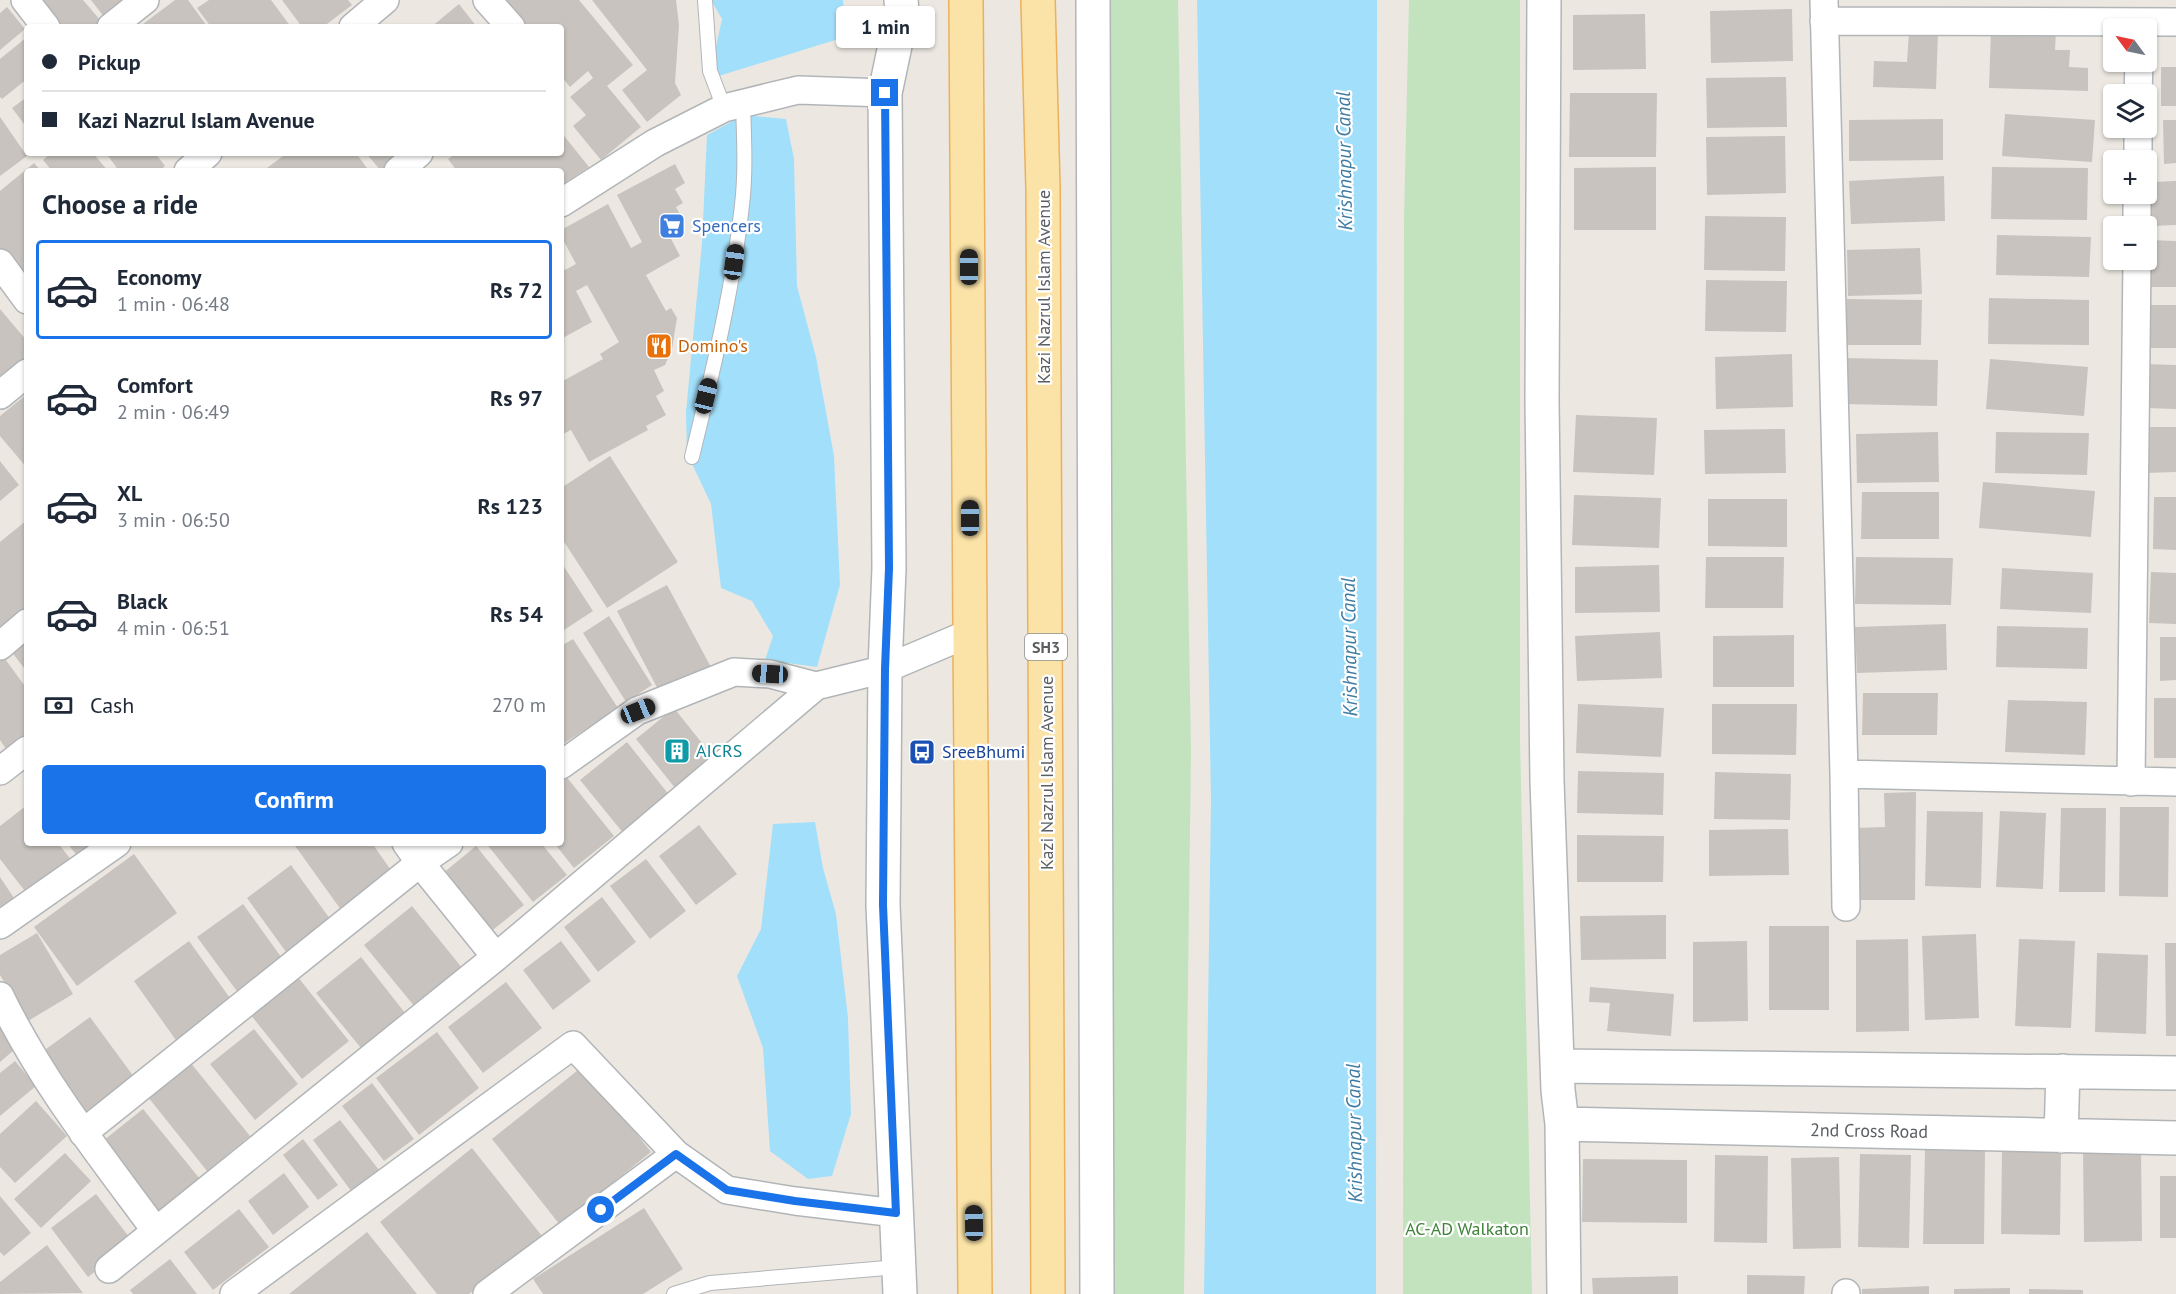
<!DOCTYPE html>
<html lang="en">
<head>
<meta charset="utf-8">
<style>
	body { margin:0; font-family:"PT Sans",sans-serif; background:#f2f2f3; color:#1f2937; height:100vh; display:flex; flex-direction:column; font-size:22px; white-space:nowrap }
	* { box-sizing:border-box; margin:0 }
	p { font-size:20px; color:#747a83 }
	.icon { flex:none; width:33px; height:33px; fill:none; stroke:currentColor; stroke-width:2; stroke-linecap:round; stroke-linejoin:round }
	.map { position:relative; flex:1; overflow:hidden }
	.details { position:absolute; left:24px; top:168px; width:540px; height:678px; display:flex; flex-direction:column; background:#fff; border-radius:6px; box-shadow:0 2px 4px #0004 }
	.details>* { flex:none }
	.hud { position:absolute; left:24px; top:24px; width:540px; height:132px; border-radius:6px; box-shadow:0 2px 4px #0004; display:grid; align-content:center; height:132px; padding:0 18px; background:#fff }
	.needle { width:39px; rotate:303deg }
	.fabs { position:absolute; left:2103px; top:18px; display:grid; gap:12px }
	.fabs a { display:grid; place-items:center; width:54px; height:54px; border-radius:6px; background:#fff; box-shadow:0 2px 4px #0004; font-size:30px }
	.end { position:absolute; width:27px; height:27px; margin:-14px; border:8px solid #1a73e8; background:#fff; box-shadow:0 0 0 3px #fff }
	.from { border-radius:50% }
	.bubble { position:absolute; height:42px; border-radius:6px; background:#fff; box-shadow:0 2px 4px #0004; font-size:20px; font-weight:600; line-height:42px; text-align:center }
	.car { position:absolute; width:18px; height:36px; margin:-18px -9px; border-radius:8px; box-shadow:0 0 4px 2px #0007; background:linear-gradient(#222 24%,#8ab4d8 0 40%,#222 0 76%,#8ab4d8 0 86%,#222 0) }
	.hud b { display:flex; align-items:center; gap:21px; height:57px; font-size:22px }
	.hud b+b { border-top:2px solid #e0e1e3 }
	.hud i { width:15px; height:15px; background:#1f2937 }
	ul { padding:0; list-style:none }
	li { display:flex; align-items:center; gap:18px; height:99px; margin:0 12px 9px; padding:0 6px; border:3px solid transparent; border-radius:6px }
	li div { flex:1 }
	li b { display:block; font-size:22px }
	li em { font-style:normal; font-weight:600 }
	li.selected { border-color:#1a73e8 }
	li>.icon { width:54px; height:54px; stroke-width:1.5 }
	h2 { padding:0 18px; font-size:27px; line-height:72px }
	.pay { display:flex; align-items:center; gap:15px; height:66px; padding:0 18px; font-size:22px }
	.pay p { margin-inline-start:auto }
	.cta { display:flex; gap:12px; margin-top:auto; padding:12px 18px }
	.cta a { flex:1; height:69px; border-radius:6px; background:#1a73e8; color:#fff; font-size:24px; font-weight:600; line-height:69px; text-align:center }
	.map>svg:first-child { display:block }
	.green { fill:#c3e3be }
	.water { fill:#a2dffb }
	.building { fill:#c8c3be }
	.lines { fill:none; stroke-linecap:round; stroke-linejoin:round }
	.service-casing { stroke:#b2b5b8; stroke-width:16 }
	.minor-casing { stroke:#b2b5b8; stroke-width:30 }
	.tertiary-casing { stroke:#b2b5b8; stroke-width:36 }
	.primary-casing { stroke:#eab15c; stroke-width:36 }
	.service { stroke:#fff; stroke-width:14 }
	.minor { stroke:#fff; stroke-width:27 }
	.tertiary { stroke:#fff; stroke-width:33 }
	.primary { stroke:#fbe3a7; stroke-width:33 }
	.route { stroke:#1a73e8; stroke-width:8 }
	.labels { text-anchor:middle; stroke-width:4.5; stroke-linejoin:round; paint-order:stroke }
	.shield { fill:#fff; stroke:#8c8e90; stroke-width:1.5 }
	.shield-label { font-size:16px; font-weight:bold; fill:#5a5e61 }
	.shop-label { font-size:18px; fill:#366cbe; stroke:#fff; text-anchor:start }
	.street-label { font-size:18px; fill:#5a5e61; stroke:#fff }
	.food-label { font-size:18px; fill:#c56008; stroke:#fff; text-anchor:start }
	.culture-label { font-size:18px; fill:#0d838f; stroke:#fff; text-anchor:start }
	.transit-label { font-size:18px; fill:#164399; stroke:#fff; text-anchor:start }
	.park-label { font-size:18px; fill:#3e8238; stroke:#fff }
	.water-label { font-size:20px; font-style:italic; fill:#3e7ba3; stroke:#fff }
</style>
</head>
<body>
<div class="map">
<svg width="2176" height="1294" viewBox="0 0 2176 1294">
	<rect width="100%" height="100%" fill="#ece8e1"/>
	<path class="green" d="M1088,0H1178L1191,751L1184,1294H1088Z
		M1409,0H1520V737L1532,1294H1403L1404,219Z"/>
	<path class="water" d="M711,0H843L845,37L709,79L722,19Z
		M1197,0H1377L1376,1294H1204L1211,800Z
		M744,115L786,119L794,159L797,286L816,357L834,456L840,585L817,667L765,660L773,636L752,601L721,588L711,504L687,453L686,412L702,243L707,135Z
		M815,822L823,868L836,914L848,1018L851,1114L832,1176L808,1179L770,1151L763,1048L737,976L761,929L773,824Z"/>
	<path class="building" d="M32,0H83L101,21L94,27H54Z
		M91,0H136L108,22Z
		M175,0H188L207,26L139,27Z
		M209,0H271L291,27H211L197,8Z
		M282,0H348L352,5L323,27H302Z
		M497,0H579L633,65L607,86L641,127L601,160L573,126L586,115L570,97L593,78L588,71L570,87L561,76V27H520Z
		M592,0H676L679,25L675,83L681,95L647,122L622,90L647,70Z
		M459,4L477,27H431Z
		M7,7L25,29L0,50V13Z
		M1792,9L1793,61L1711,63L1710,11Z
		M1645,14L1646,69L1573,70V15Z
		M1991,30L2056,31L2055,50H2070L2069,67L2088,68V91L1989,88Z
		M1909,32L1938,33L1936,89L1873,87L1874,61L1907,62Z
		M27,37V79L2,99L0,97V59Z
		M2161,67H2176V106H2161Z
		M1786,77L1787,127L1707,128L1706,78Z
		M1570,93H1657L1656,157H1569Z
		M27,97V128L12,108Z
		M2005,114L2095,120L2092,162L2002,156Z
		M0,117L27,156L0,176Z
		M1943,119V160L1849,161V120Z
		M2163,120H2176V163L2164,164Z
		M561,132L589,167L561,185V171H457L448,159L456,153H561Z
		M1785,136L1786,193L1707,195L1706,137Z
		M51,153H93L108,171H52L43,160Z
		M106,153H155L165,166L159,171H119Z
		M287,153H356L369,171H263Z
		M366,153H405L383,171H381Z
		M34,163L41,171H27V272L22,277L0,250V191Z
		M675,164L685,183L675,189L683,203L676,207L685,224L668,233L680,256L646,275L666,311L671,308L677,318L672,349L665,365L654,370L664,391L656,396L666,415L646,426L648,430L589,462L571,430L561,435V382L603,359L600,354L619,342L587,285L576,291L592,322L561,339V264L565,270L576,264L561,236V230L608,204L631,248L642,242L617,195Z
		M1656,167V230H1574V168Z
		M1992,167L2088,168L2087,220L1991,219Z
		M1944,176L1945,221L1851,224L1849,181Z
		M2176,181V225L2152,226V182Z
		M1705,216L1786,217L1785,271L1704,270Z
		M1997,235L2091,237L2089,277L1996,275Z
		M2149,240L2176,241V287H2149Z
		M1920,248L1922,294L1848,296L1847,250Z
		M1706,280L1787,281L1786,332L1705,331Z
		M1989,298L2089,300V345L1988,344Z
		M1847,299L1922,300L1921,345H1847Z
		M2146,305H2176V348H2147Z
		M0,309L27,341V359L0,382Z
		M1792,354L1793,407L1716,409L1715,357Z
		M1844,358L1938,360L1937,406L1843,404Z
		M1990,359L2088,367L2084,416L1986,409Z
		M2146,364L2176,365V409L2145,408Z
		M27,394V468L0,436V416Z
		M1576,415L1657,418L1654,475L1573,472Z
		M2145,427H2176V472L2145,473Z
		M1785,429L1786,473L1705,474L1704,430Z
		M1938,432L1939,482L1857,483L1856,434Z
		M1996,432L2089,433L2087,475L1995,473Z
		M610,456L678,562L607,608L561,537V488Z
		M0,461L19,485L0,501Z
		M1983,482L2095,491L2091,537L1979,528Z
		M1862,492H1939V539H1861Z
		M1574,495L1661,498L1659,548L1572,545Z
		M2154,497H2176V550L2153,549Z
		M1708,499H1787V547L1708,546Z
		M27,520V609L2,630L0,628V542Z
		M1706,557H1784L1783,608H1705Z
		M1856,557L1953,558L1951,605L1855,604Z
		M561,562L593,611L561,632Z
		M1659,565L1660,612L1575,613V567Z
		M2002,568L2093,573L2091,613L2000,609Z
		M2151,572L2176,573V624L2149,623Z
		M667,585L713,671L663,699L617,611Z
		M609,616L652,685L626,702L583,633Z
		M1946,624L1947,670L1857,673L1855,627Z
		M1997,626L2088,628L2087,669L1996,667Z
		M1660,632L1662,678L1577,681L1575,636Z
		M27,633V672L8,647Z
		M1794,635V687H1713V636Z
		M2160,637H2176V680L2160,681Z
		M573,639L618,708L563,744L561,740V646Z
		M0,652L27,689V738L8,752L0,740Z
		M1863,693H1938L1937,735H1862Z
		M2154,698H2176V758H2154Z
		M2008,700L2087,702L2085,755L2005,752Z
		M1578,704L1664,708L1661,757L1576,753Z
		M1712,704H1797L1796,755L1712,754Z
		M674,708L717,762L679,793L636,739Z
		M627,742L670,796L624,834L580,780Z
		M1578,771L1664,773L1663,815L1577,813Z
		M1715,772L1791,774L1790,820L1714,819Z
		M565,775L614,836L574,868L554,843H561V778Z
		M1916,792L1915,900H1854V828L1885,827L1884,793Z
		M27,805V843H58L72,861L28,895L0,859V826Z
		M2120,807H2169L2168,897L2119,896Z
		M2061,808H2106L2105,892H2059Z
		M1927,811L1983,812L1981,888L1925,886Z
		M2000,811L2046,813L2043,889L1996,887Z
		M699,825L737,874L696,905L659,856Z
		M1788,829L1789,875L1709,876V830Z
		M1577,835L1664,836L1663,882H1577Z
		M67,843H99L79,858Z
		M293,843H372L395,876L344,914Z
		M486,843H541L567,875L533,902Z
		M476,846L524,905L489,933L442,874Z
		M134,854L177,913L77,986L34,927Z
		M646,859L686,911L650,939L610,886Z
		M291,865L333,923L289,956L247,898Z
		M0,877L16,901L0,912Z
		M602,897L636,942L598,972L564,927Z
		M243,904L284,961L239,994L197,937Z
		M412,906L463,969L415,1007L364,945Z
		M1666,915V959L1581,960L1580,916Z
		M1769,926H1829V1010H1769Z
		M37,933L73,994L28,1021L0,975V955Z
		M1976,934L1979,1018L1925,1020L1922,936Z
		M1908,939L1909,1031L1856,1032V940Z
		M2019,939L2075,941L2071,1028L2015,1026Z
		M189,941L235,1005L180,1046L134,981Z
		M561,941L591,981L553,1010L523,970Z
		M1747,941L1748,1021L1693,1022V942Z
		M2165,943H2176V1036H2166Z
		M2097,953L2148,955L2146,1034L2095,1032Z
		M361,957L409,1018L365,1053L316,993Z
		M297,976L349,1041L302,1079L250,1014Z
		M506,982L542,1028L483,1073L448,1027Z
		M1590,987L1674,994L1671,1036L1607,1031L1610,1003L1589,1002Z
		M90,1017L134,1077L85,1112L42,1052Z
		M0,1022L20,1045L0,1062Z
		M254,1029L298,1084L255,1120L210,1064Z
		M437,1032L479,1088L419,1135L376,1078Z
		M15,1061L36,1086L0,1116V1073Z
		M190,1062L250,1136L207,1171L148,1097Z
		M583,1066L651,1152L560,1225L492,1139Z
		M372,1083L414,1139L384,1161L342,1106Z
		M36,1101L67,1136L15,1183L0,1167V1134Z
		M143,1109L200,1179L156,1214L99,1144Z
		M340,1120L379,1170L352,1192L313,1140Z
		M303,1139L338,1185L318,1200L283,1155Z
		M472,1148L542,1236L469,1294H437L380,1222Z
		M2141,1149L2142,1241L2084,1242L2083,1150Z
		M1925,1150L1985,1151L1984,1244H1923Z
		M2002,1150H2061L2060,1235L2001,1234Z
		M65,1153L91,1181L41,1228L14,1199Z
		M1860,1154L1911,1155L1909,1248L1858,1247Z
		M1715,1155L1768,1156L1767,1243L1714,1242Z
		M1839,1157L1841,1248L1793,1249L1791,1158Z
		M1583,1159L1687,1160V1223L1582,1222Z
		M284,1173L309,1207L273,1235L248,1201Z
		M2160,1176H2176V1238H2160Z
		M96,1194L133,1242L88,1277L51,1228Z
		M0,1196L31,1233L4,1256L0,1252Z
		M644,1208L683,1269L643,1294H543L533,1279Z
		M239,1209L269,1247L213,1290L184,1252Z
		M367,1232L417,1294H289Z
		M47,1245L83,1293L0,1294V1282Z
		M170,1259L197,1294H133L130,1290Z
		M1747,1275L1805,1276L1804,1294H1747Z
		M1678,1276V1294H1593L1592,1278Z
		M1929,1286V1294H1862V1289Z
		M2010,1288V1294H1954V1289Z
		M2029,1289L2083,1290V1294H2029Z"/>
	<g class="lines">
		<defs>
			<path id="service" d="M705,0L710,71L724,108
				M692,457C712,374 733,290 742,205C746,171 744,137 743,104
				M674,1294L710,1283L898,1267"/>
			<path id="minor" d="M25,0L46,27
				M487,0L511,27
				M1824,0L1844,774L1846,907
				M1824,21L2176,22
				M111,27L145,0
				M353,27L385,0
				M2138,94L2139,62
				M2138,160V128
				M188,171L208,153
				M398,171L419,153
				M561,203L655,143L724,108L798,90L885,93
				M2137,226V194
				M0,263L27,300
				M0,395L27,373
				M0,646L27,623
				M561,765L637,711L734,672L770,674L816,686
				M0,771L27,750
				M1844,774L2176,782
				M2131,782L2137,260
				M406,843L420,863L496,957
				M0,925L117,843
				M0,996C41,1081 100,1155 156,1231
				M83,1133L420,863L449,843
				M109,1269L496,957L816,686L885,669L970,633
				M234,1294L573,1045L676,1154L727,1190L795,1201L896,1213
				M487,1294L676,1154
				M1846,1294V1293"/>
			<path id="tertiary" d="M1093,0L1097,1294
				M1544,0L1542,401L1547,781L1558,1090L1562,1124L1564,1294
				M1558,1066L2176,1073
				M1562,1124L2176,1138
				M2061,1136L2063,1071
				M900,1294L883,905L885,669L889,568L885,93L902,12L901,0"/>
			<path id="primary" d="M966,0C972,431 968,863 975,1294
				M1038,0L1043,189L1048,1294"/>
		</defs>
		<use href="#service" class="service-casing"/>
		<use href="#minor" class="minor-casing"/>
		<use href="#tertiary" class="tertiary-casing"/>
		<use href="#primary" class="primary-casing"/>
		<use href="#service" class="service"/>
		<use href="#minor" class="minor"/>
		<use href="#tertiary" class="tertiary"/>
		<use href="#primary" class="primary"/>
	</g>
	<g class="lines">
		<path class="route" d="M601,1210L676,1154L727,1190L795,1201L896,1213L883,905L885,669L889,568L885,93"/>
	</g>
	<defs>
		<symbol id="supermarket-square" viewBox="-11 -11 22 22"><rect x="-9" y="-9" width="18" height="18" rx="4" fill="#3f7fe0" stroke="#fff"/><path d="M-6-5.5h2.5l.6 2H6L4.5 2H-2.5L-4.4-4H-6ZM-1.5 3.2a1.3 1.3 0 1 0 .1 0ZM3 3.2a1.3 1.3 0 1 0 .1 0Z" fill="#fff"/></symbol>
		<symbol id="restaurant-square" viewBox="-11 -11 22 22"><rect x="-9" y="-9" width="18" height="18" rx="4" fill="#e8710a" stroke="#fff"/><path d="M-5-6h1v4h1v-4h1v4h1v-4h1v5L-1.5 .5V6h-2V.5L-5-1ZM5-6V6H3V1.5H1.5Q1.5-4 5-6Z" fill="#fff"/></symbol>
		<symbol id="building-square" viewBox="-11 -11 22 22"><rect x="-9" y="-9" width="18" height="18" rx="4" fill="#0f9aa8" stroke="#fff"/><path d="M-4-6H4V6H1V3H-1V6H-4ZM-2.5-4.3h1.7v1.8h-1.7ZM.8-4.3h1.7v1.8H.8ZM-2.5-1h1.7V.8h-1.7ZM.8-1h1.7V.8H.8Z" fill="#fff"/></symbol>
		<symbol id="bus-square" viewBox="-11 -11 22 22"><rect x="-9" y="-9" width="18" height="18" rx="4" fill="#1a4fb4" stroke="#fff"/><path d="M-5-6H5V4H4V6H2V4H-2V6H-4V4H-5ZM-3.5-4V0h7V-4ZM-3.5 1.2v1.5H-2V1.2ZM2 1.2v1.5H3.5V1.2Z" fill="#fff"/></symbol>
	</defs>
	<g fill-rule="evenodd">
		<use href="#supermarket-square" x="657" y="211" width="30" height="30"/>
		<use href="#restaurant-square" x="644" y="331" width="30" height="30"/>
		<use href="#building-square" x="662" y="736" width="30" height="30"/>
		<use href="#bus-square" x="907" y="737" width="30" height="30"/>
	</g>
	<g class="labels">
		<rect class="shield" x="1025" y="634" width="42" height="26" rx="4.5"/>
		<g class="shield-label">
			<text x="1046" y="653">SH3</text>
		</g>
		<g class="shop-label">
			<text x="692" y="232">Spencers</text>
		</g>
		<g class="street-label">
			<text transform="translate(1044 287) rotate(-90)" y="6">Kazi Nazrul Islam Avenue</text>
			<text transform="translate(1047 773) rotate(-90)" y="6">Kazi Nazrul Islam Avenue</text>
			<text transform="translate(1869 1131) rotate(1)" y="6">2nd Cross Road</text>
		</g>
		<g class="food-label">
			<text x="678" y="352">Domino's</text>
		</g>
		<g class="culture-label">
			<text x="696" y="757">AICRS</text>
		</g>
		<g class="transit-label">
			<text x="942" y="758">SreeBhumi</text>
		</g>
		<g class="park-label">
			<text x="1467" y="1235">AC-AD Walkaton</text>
		</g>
		<g class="water-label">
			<text transform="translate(1344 161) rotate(-91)" y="7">Krishnapur Canal</text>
			<text transform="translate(1349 647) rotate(-91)" y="7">Krishnapur Canal</text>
			<text transform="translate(1354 1133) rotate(-91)" y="7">Krishnapur Canal</text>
		</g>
	</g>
</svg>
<div class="fabs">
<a><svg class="needle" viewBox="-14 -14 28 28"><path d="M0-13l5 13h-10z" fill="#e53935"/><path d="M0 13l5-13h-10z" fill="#747a83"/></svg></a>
<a><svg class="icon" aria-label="layers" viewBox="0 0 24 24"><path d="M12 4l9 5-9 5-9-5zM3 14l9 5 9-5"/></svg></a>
<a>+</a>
<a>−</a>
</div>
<i class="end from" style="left:601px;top:1210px"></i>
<i class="end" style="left:885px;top:93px"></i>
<div class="bubble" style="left:836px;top:6px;width:99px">1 min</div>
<i class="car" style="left:734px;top:262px;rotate:8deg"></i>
<i class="car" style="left:969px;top:267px;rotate:0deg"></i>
<i class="car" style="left:706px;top:396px;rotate:14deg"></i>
<i class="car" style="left:970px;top:518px;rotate:0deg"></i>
<i class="car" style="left:770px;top:674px;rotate:273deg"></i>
<i class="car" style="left:638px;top:711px;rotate:68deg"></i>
<i class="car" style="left:974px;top:1223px;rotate:359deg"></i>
<div class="hud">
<b><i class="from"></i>Pickup</b>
<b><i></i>Kazi Nazrul Islam Avenue</b>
</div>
<section class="details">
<h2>Choose a ride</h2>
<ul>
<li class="selected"><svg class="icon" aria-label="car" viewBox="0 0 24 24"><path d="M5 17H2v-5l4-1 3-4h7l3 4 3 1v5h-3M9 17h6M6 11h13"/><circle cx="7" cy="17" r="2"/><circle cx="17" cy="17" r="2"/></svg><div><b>Economy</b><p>1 min · 06:48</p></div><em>Rs 72</em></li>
<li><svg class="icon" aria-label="car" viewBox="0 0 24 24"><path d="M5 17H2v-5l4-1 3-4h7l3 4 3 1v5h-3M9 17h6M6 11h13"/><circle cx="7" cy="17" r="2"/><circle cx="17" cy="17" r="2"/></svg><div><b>Comfort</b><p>2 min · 06:49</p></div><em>Rs 97</em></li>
<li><svg class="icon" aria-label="car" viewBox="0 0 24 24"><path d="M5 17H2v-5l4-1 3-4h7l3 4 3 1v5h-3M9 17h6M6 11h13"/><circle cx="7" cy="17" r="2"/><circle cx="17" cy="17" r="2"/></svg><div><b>XL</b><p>3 min · 06:50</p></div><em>Rs 123</em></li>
<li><svg class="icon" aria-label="car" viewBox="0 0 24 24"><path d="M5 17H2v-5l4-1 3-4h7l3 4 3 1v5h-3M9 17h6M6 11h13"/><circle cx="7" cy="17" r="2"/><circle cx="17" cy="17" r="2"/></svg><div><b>Black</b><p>4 min · 06:51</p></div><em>Rs 54</em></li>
</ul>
<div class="pay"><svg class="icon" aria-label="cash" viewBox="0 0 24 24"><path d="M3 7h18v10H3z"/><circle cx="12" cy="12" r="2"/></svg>Cash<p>270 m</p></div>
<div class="cta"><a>Confirm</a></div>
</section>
</div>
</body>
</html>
